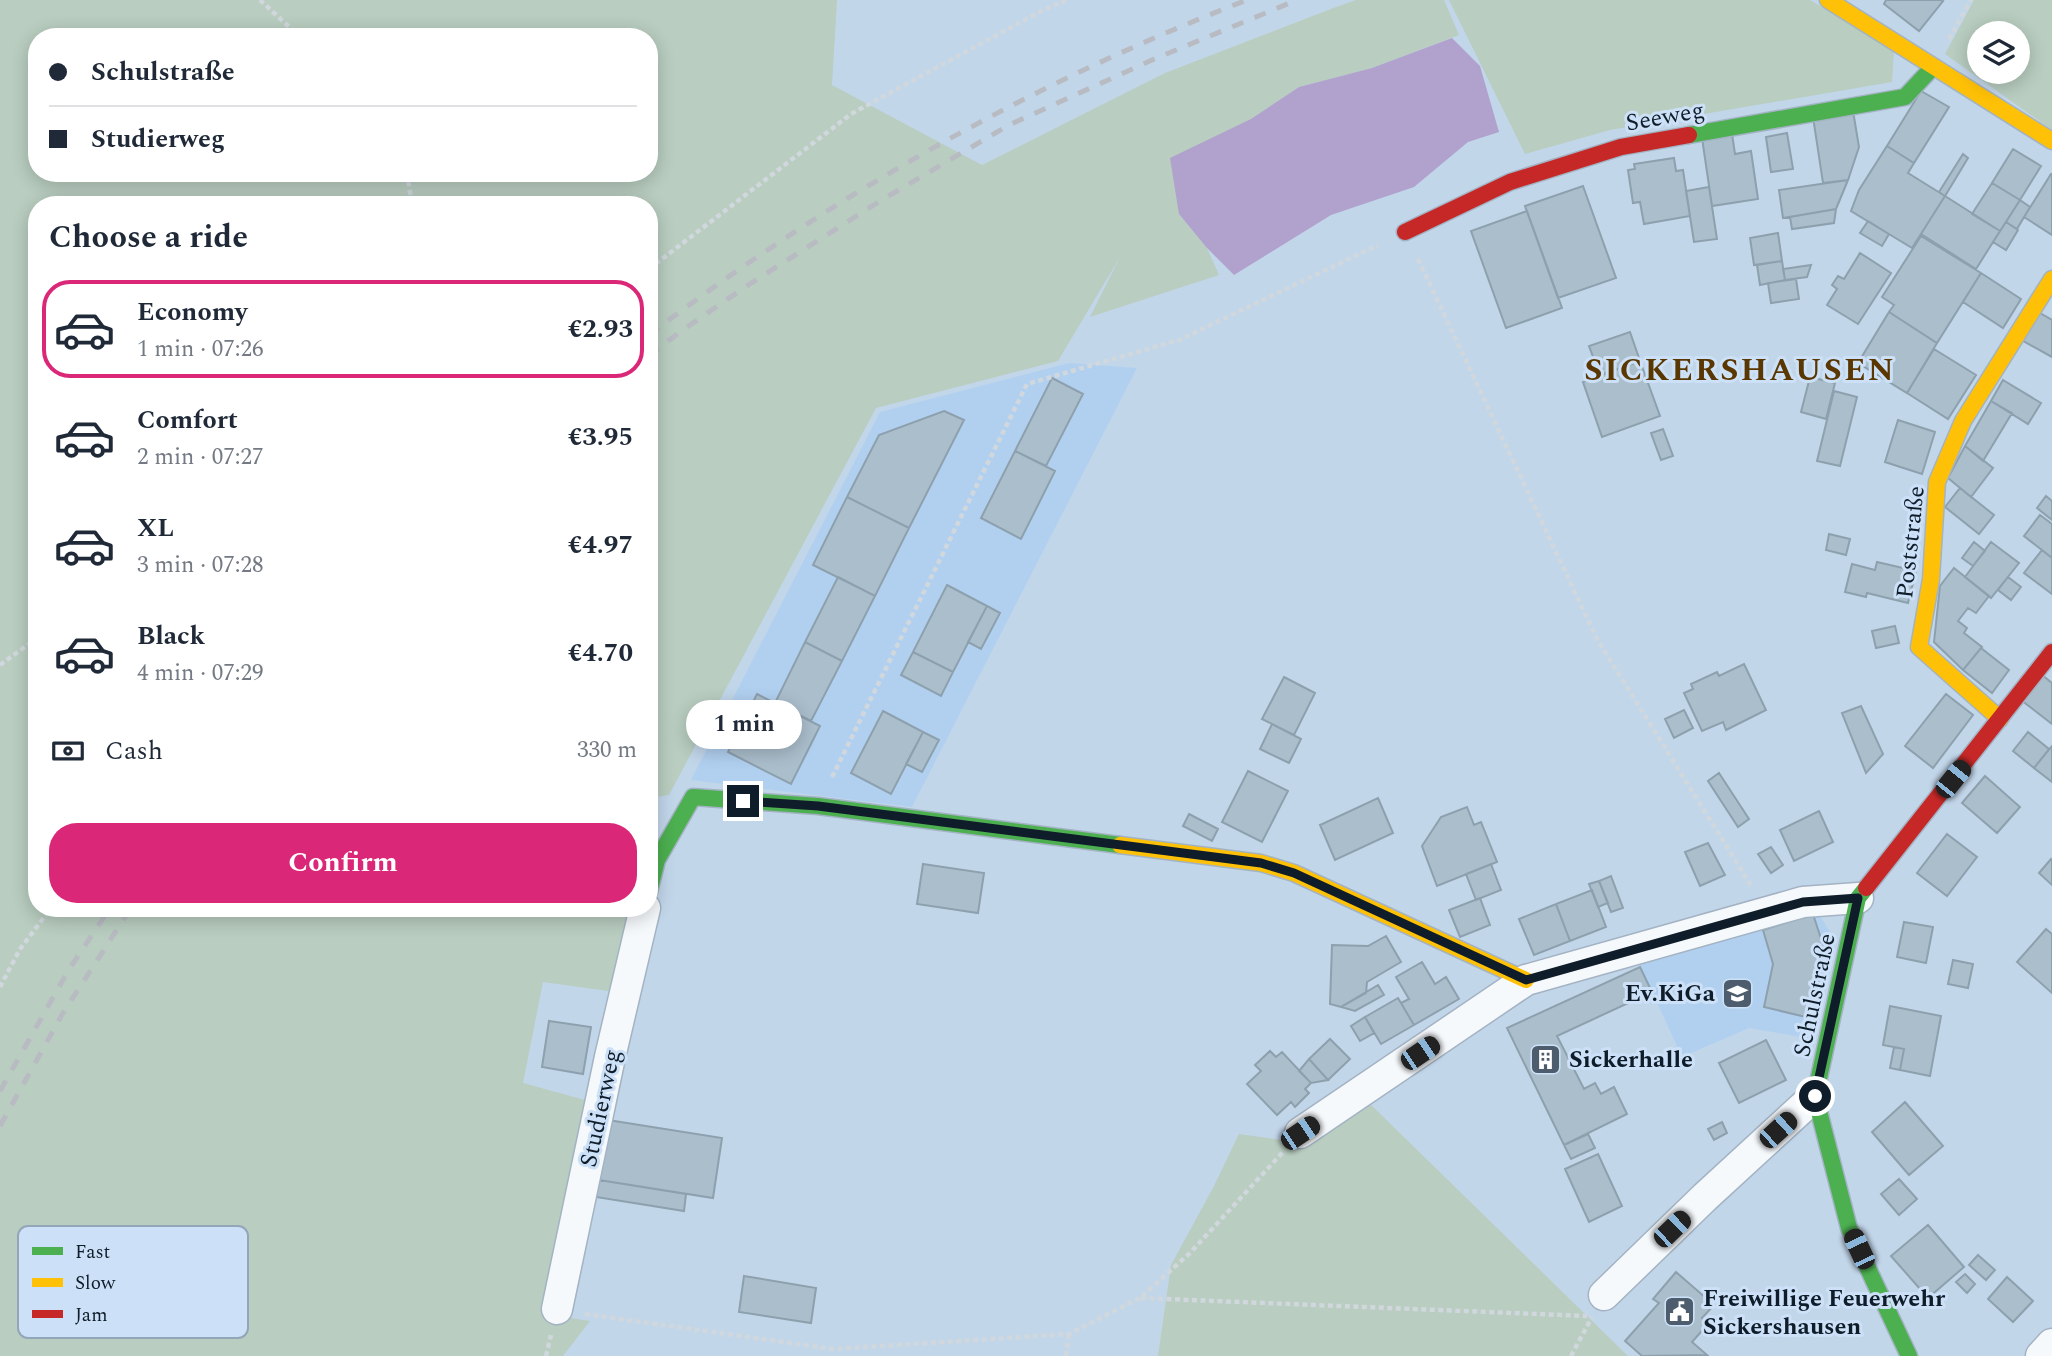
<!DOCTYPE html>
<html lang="en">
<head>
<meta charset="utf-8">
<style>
	body { margin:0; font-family:Spectral,serif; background:#f2f2f3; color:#1f2937; height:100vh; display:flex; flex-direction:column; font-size:26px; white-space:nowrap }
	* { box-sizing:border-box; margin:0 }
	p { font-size:23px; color:#747a83 }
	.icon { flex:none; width:38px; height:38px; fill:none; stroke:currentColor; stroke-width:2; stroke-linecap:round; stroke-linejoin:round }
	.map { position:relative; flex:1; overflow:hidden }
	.side { position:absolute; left:28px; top:196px; width:630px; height:721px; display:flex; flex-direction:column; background:#fff; border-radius:28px; box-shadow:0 4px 18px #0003 }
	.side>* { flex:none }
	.banner { position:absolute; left:28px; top:28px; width:630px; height:154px; border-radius:28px; box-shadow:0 4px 18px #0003; display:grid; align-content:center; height:154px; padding:0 21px; background:#fff }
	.tools { position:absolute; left:1967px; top:21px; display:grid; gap:14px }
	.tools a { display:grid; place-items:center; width:63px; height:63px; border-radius:50%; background:#fff; box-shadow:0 4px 18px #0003; font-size:35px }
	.end { position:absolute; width:32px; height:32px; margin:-16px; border:9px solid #0f1c29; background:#fff; box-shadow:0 0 0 4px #fff }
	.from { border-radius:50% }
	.bubble { position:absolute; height:49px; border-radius:24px; background:#fff; box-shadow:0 4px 18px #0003; font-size:23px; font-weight:700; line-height:49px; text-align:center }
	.car { position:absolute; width:21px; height:42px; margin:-21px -10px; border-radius:9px; box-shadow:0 0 5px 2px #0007; background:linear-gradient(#222 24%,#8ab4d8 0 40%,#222 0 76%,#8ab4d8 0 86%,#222 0) }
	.banner b { display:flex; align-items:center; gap:24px; height:66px; font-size:26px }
	.banner b+b { border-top:2px solid #e0e1e3 }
	.banner i { width:18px; height:18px; background:#1f2937 }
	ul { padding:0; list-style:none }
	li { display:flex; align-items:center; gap:21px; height:98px; margin:0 14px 10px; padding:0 7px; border:4px solid transparent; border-radius:28px }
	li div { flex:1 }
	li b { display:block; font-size:26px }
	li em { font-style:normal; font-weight:700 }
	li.on { border-color:#db2777 }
	li>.icon { width:63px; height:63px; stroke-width:1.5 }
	h2 { padding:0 21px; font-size:32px; line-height:84px }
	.pay { display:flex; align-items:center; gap:18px; height:77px; padding:0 21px; font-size:26px }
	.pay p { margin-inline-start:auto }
	.action { display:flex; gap:14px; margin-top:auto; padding:14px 21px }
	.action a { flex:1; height:80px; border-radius:28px; background:#db2777; color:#fff; font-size:28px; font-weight:700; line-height:80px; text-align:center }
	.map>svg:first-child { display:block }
	.built { fill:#b1d0f0 }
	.green { fill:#b9cdc0; fill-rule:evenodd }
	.water { fill:#b0a1cd }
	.building { fill:#abbecc; stroke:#8da0ad; stroke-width:2 }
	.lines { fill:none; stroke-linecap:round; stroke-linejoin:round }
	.street-casing { stroke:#a3b3c3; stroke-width:33 }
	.fast-casing { stroke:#a3b3c3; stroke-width:19 }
	.slow-casing { stroke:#a3b3c3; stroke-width:19 }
	.jam-casing { stroke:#a3b3c3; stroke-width:19 }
	.path { stroke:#d0d7dd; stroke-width:4.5; stroke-dasharray:5 3.5; stroke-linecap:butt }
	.street { stroke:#f6f9fc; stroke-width:30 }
	.fast { stroke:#4caf50; stroke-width:16 }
	.slow { stroke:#ffc107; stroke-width:16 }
	.jam { stroke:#c62828; stroke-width:16 }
	.rail { stroke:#b8bcc2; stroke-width:5; stroke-dasharray:12 12; stroke-linecap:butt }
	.route { stroke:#0f1c29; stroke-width:9 }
	.labels { text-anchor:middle; stroke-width:6; stroke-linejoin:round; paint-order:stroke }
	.street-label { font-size:24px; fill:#0f1c29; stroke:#cce1f7 }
	.poi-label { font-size:24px; font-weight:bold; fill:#0f1c29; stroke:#cce1f7; text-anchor:start }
	.district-label { font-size:32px; font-weight:bold; letter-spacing:2px; fill:#5a3600; stroke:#cce1f7 }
	.key { fill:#cce1f7; stroke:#93a6b9; stroke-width:2 }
	.key-label { font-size:19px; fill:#0f1c29 }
</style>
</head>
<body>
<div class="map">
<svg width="2052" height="1356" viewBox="0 0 2052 1356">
	<rect width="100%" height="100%" fill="#c2d6ea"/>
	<path class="built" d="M1069,363L1137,368L912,807L691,780L880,412Z
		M1819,914L1830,932L1834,951L1813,1039L1749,1028L1682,1057L1637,959Z"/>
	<path class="green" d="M0,0H837L832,85L982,165L1165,73L1336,7L1356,0H1444L1459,35L1372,68L1299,87L1251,119L1179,214L1207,248L1219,275L1090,317L1120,257L1058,361L876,408L669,795L649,798V205H37V908H647L630,994L543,982L523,1083L596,1103L552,1315L590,1321L563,1356H0ZM37,37H649V173H37Z
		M1449,0H1810L1894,51L1892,82L1610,130L1525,154Z
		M1974,0H2052V130L1945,54ZM1979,33H2018V72H1979Z
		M1364,1098L1628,1356H1158L1171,1265L1214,1186L1239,1134L1291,1141Z"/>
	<path class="water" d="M1452,38L1480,66L1499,132L1468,142L1414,187L1331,215L1234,275L1207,248L1179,214L1170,158L1251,119L1299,87L1372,68Z"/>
	<path class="building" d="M1886,0H1941L1943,1L1919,31L1884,4Z
		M1921,91L1949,107L1914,163L1887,146Z
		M1853,111L1859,147L1848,180L1823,183L1813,117Z
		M1787,133L1793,169L1771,172L1766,137Z
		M1732,134L1735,154L1751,151L1758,199L1712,206L1702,138Z
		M1887,146L1914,163L1908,173L1945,196L1912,248L1851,211L1859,190Z
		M2013,149L2041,166L2020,200L1992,183Z
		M1963,154L1968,158L1945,196L1939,192Z
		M1674,158L1676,171L1683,170L1690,216L1644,224L1640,202L1633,203L1628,170L1635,169L1634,164Z
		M2051,174H2052V235L2024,217Z
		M1848,180L1836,209L1783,218L1779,190Z
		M1992,183L2020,200L2000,231L1972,214Z
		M1583,186L1616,278L1558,298L1525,206Z
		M1709,187L1717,239L1694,242L1686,191Z
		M1945,196L2000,231L1976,269L1921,234Z
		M2020,200L2030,207L2017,229L2006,222Z
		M1836,209L1834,223L1792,229L1790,217Z
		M1527,211L1562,308L1506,328L1471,231Z
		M1868,221L1889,234L1882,246L1860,233Z
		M2006,222L2018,230L2006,250L1993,242Z
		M1778,233L1782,261L1754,265L1750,238Z
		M1921,236L1981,273L1937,343L1889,312L1894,305L1882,297Z
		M1860,253L1891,273L1858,324L1827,305L1837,289L1832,285L1838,276L1844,279Z
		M1782,261L1785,280L1760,285L1757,265Z
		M1811,265L1807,277L1785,280L1783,269Z
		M1981,273L2021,299L2003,328L1963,302Z
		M1796,279L1799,299L1771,303L1768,283Z
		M1889,312L1937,343L1907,393L1858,363Z
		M2040,313L2052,320V357L2023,341Z
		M1630,332L1640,361L1600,375L1589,346Z
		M1934,349L1976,375L1948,419L1907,393Z
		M1640,361L1660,416L1602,437L1583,382Z
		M1810,377L1835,383L1826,419L1801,412Z
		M1052,378L1083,394L1046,466L1015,451Z
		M2003,380L2041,403L2028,424L1991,401Z
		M1834,391L1857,397L1840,466L1817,461Z
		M1991,401L2012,413L1983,461L1965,446Z
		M944,411L964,420L909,528L847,497L879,435Z
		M1898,420L1935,432L1922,474L1885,462Z
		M1663,429L1673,456L1661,460L1651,433Z
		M1965,446L1993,468L1971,497L1948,478Z
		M1015,451L1055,471L1021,539L981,518Z
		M1960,488L1994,515L1979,534L1945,507Z
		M2046,496L2052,501V520L2037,508Z
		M847,497L909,528L875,596L813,565Z
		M2040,515L2052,524V558L2024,536Z
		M1829,534L1850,539L1846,555L1826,550Z
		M1974,542L1985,551L1973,566L1962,558Z
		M1991,542L2019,563L1991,598L1965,577Z
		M2042,550L2052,558V594L2024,573Z
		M1877,562L1916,571L1908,603L1867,593L1866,597L1845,592L1852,564L1875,570Z
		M1954,568L1989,596L1976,613L1968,608L1958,621L1967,628L1964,633L1982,647L1963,670L1934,642L1940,586Z
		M838,577L875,596L842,661L805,642Z
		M2008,577L2021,587L2011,600L1998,590Z
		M947,585L987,606L953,672L913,652Z
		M987,606L1000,613L981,649L968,642Z
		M1895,626L1899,643L1876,648L1872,631Z
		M805,642L842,661L811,721L775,703Z
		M1981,648L2009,670L1992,693L1963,670Z
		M913,652L953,672L941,696L901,675Z
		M1744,664L1766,710L1726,730L1723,722L1702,731L1684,693L1693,689L1691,684L1717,672L1719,676Z
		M2041,674L2052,683V724L2021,700Z
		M1284,677L1315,693L1294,735L1262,719Z
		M757,694L820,726L791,784L728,752Z
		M1946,694L1973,715L1933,768L1905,746Z
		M1861,706L1883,754L1866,773L1842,713Z
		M1684,710L1693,728L1674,738L1665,719Z
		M883,711L923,732L891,794L851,773Z
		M1272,724L1301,739L1289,763L1260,749Z
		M923,732L939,740L922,772L906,764Z
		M2028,732L2049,749L2034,768L2013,751Z
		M2052,746V782L2034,768Z
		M1248,771L1288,791L1262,842L1222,822Z
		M1719,773L1749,819L1738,827L1708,781Z
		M1985,776L2020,807L1997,833L1962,803Z
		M1378,798L1393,833L1335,860L1320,825Z
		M1467,807L1474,825L1481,822L1497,862L1437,886L1422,846L1441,817Z
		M1819,811L1833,842L1794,861L1780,830Z
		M1189,814L1218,829L1212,841L1183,826Z
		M1947,834L1977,857L1947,896L1917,873Z
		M1708,843L1725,875L1700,886L1685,852Z
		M1771,847L1783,865L1771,873L1758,854Z
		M2051,859L2052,860V885L2039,873Z
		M923,864L984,873L978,913L917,904Z
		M1491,864L1501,890L1476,900L1466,874Z
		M1611,876L1623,908L1611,912L1599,881Z
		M1599,881L1608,903L1598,907L1589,884Z
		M1592,890L1606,927L1570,941L1556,904Z
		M1480,898L1490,925L1460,937L1449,910Z
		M1556,904L1570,941L1534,955L1519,919Z
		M1813,914L1825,951L1810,1018L1764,1007L1773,964L1763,930Z
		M1904,922L1933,927L1926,963L1897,957Z
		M2046,929L2052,934V993L2017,962Z
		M1386,936L1401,962L1367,982L1366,993L1341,1007L1330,1004L1332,945L1368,946Z
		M1953,960L1973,964L1968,988L1948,984Z
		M1422,962L1435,984L1446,977L1459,999L1414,1025L1401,1003L1409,999L1396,977Z
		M1640,967L1652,992L1557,1036L1584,1089L1595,1083L1601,1094L1614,1087L1627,1114L1564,1145L1507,1028Z
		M1378,985L1384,995L1355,1011L1341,1007Z
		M1398,998L1414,1025L1381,1044L1365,1017Z
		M1890,1006L1941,1016L1930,1076L1900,1070L1904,1049L1883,1045Z
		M1365,1017L1374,1033L1360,1041L1351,1026Z
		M549,1021L591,1027L583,1074L542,1067Z
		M1330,1039L1350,1059L1328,1080L1309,1059Z
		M1766,1040L1786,1080L1739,1103L1719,1063Z
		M1894,1047L1904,1049L1900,1070L1890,1068Z
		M1270,1051L1276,1057L1282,1052L1311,1083L1305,1089L1309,1093L1295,1107L1291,1102L1277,1115L1247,1084L1261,1071L1255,1065Z
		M1309,1059L1328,1080L1311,1083L1299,1071Z
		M1905,1102L1943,1146L1909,1175L1872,1132Z
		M608,1120L722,1138L713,1198L599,1180Z
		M1722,1122L1727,1133L1714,1140L1708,1129Z
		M1588,1134L1595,1148L1571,1159L1564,1145Z
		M1598,1154L1622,1206L1589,1222L1565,1169Z
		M1899,1179L1917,1199L1899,1215L1881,1194Z
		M599,1180L686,1194L684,1211L596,1197Z
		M1928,1225L1964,1267L1928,1298L1891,1256Z
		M1978,1255L1995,1270L1986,1280L1969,1265Z
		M1676,1272L1714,1305L1702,1318L1708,1324L1692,1342L1707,1355L1642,1356L1625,1341L1659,1303L1653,1299Z
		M1965,1274L1975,1284L1967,1293L1956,1282Z
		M744,1276L816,1288L811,1323L739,1312Z
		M2007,1277L2033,1301L2013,1322L1988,1299Z"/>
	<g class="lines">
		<defs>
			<path id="street" d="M1300,1133L1526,980L1803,902L1858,898
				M1604,1295L1705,1197L1815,1096
				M557,1309L610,1057L645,908
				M2041,1356L2052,1344"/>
			<path id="fast" d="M1689,135L1905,97L1933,67
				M1866,888L1858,898L1815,1096L1849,1228L1909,1356
				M649,892L657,860L693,797L818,806L1120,845"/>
			<path id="slow" d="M1828,0L2052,141
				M2000,719L1919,647L1931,579L1937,482L1963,421L2052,279
				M1120,845L1261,863L1294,873L1526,980"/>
			<path id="jam" d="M1405,232L1510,182L1621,147L1689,135
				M1866,888L2052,652"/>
		</defs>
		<use href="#street" class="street-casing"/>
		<use href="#fast" class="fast-casing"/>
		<use href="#slow" class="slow-casing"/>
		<use href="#jam" class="jam-casing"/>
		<path class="path" d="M260,0L300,37
			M1949,39L1971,0
			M407,173L412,205
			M1418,259L1597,639L1752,887
			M649,269L851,114L1043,10L1067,0
			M0,665L37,638
			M832,777L1027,384L1179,340L1378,245
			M0,987L20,949L51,908
			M1141,1298L1587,1316
			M585,1314L833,1349L1069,1334L1140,1298L1190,1253L1283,1152
			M546,1356L551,1335
			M1066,1356L1069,1334
			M1571,1356L1592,1317"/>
		<use href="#street" class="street"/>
		<use href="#fast" class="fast"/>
		<use href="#slow" class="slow"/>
		<use href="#jam" class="jam"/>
		<path class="rail" d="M649,335C831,196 1034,82 1247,0
			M649,356L680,332L745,287L880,201L1009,125L1152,60L1297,0
			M0,1091L68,971L110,908
			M0,1126L63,1013L131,908"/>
	</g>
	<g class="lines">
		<path class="route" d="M743,801L818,806L1261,863L1294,873L1526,980L1803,902L1858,898L1815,1096"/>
	</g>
	<defs>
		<symbol id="school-square" viewBox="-11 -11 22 22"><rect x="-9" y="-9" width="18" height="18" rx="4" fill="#4e5d6d" stroke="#cce1f7"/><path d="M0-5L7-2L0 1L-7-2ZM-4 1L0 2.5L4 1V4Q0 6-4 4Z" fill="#fff"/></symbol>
		<symbol id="building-square" viewBox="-11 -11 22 22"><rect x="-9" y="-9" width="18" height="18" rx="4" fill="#4e5d6d" stroke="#cce1f7"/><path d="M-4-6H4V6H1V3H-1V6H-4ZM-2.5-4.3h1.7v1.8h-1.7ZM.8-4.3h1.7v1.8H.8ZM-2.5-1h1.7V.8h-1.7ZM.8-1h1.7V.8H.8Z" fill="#fff"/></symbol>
		<symbol id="civic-square" viewBox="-11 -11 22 22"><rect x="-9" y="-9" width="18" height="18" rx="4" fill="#4e5d6d" stroke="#cce1f7"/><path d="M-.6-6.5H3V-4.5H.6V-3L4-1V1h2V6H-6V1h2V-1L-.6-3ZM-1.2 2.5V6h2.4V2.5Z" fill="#fff"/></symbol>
	</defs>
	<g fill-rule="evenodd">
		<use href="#school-square" x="1720" y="976" width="35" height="35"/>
		<use href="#building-square" x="1528" y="1042" width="35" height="35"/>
		<use href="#civic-square" x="1662" y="1294" width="35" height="35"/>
	</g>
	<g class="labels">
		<g class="street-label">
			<text transform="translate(1665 116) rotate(-10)" y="8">Seeweg</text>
			<text transform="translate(1910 542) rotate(-84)" y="8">Poststraße</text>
			<text transform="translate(1814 995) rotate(-78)" y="8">Schulstraße</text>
			<text transform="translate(600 1108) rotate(-78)" y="8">Studierweg</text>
		</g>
		<g class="poi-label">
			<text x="1715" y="1001" text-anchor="end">Ev.KiGa</text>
			<text x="1569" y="1067">Sickerhalle</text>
			<text x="1703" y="1306">Freiwillige Feuerwehr<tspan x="1703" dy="28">Sickershausen</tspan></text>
		</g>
		<g class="district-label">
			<text x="1740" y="380">SICKERSHAUSEN</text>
		</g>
	</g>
	<rect x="18" y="1226" width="230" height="112" rx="10" class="key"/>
	<rect x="32" y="1247" width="31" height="8" fill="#4caf50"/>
	<rect x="32" y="1278" width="31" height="9" fill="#ffc107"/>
	<rect x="32" y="1310" width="31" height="8" fill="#c62828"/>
	<g class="key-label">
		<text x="75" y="1258">Fast</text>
		<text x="75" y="1289">Slow</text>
		<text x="75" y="1321">Jam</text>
	</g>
</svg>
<div class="tools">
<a><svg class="icon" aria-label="layers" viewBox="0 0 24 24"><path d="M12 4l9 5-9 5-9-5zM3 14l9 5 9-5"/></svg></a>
</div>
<i class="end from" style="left:1815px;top:1096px"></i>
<i class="end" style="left:743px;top:801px"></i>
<div class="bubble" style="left:686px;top:700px;width:116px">1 min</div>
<i class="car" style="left:1953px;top:779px;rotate:39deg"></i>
<i class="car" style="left:1420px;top:1053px;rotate:56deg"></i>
<i class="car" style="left:1778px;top:1130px;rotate:48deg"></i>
<i class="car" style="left:1300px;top:1133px;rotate:56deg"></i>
<i class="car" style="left:1672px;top:1229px;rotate:46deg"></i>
<i class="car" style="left:1859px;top:1249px;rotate:335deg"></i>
<div class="banner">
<b><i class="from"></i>Schulstraße</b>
<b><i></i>Studierweg</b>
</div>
<section class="side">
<h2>Choose a ride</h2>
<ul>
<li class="on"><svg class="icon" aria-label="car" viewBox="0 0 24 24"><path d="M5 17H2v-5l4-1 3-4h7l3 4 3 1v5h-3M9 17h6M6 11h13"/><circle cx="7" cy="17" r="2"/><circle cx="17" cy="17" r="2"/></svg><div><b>Economy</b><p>1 min · 07:26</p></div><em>€2.93</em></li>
<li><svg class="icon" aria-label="car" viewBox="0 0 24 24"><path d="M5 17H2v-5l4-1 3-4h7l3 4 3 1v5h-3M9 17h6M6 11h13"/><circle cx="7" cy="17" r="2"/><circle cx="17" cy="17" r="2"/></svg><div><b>Comfort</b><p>2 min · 07:27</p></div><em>€3.95</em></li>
<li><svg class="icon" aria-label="car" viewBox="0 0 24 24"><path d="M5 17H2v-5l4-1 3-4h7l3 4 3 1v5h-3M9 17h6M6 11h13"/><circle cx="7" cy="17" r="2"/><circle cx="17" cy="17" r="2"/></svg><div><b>XL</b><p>3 min · 07:28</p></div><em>€4.97</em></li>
<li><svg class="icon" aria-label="car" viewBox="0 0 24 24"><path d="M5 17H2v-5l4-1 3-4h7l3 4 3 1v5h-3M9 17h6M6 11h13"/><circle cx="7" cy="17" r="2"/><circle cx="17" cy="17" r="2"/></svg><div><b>Black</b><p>4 min · 07:29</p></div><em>€4.70</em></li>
</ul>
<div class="pay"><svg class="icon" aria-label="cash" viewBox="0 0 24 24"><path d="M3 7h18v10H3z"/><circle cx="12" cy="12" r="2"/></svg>Cash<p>330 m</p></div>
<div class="action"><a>Confirm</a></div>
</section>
</div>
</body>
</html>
